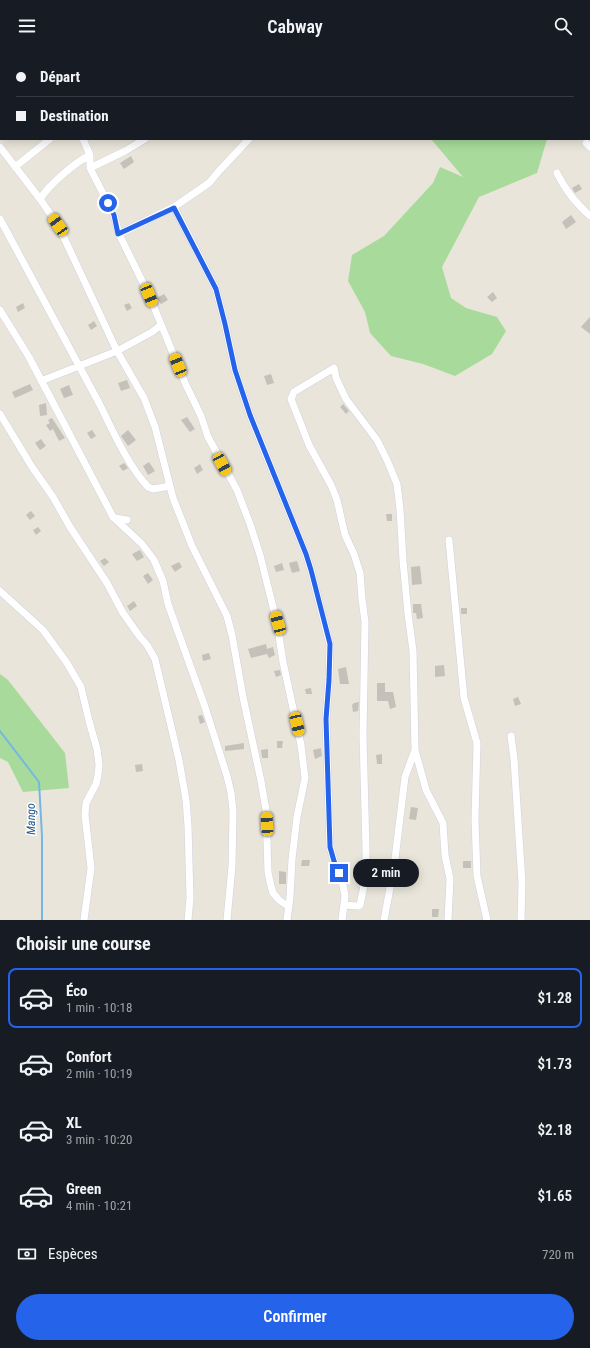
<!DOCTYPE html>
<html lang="fr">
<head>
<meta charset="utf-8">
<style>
	body { margin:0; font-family:"Roboto Condensed",sans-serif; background:#20242c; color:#f1f3f6; height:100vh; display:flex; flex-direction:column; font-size:15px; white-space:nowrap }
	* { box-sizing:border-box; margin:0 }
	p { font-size:13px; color:#9ea1a6 }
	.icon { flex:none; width:22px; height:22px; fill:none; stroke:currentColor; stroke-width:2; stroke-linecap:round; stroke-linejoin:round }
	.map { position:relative; height:868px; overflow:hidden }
	.details { display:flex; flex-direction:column; background:#171b24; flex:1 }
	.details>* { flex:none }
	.top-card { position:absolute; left:0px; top:0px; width:590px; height:88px; box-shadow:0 2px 10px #0003; display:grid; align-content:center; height:88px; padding:0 16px; background:#171b24 }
	.end { position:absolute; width:18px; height:18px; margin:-9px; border:5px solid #2563eb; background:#fff; box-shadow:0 0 0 2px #fff }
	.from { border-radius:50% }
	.bubble { position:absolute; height:28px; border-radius:14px; background:#171b24; box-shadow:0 2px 10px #0003; font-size:13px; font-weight:600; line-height:28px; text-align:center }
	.car { position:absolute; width:12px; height:24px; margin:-12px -6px; border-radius:5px; box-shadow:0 0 3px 1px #0007; background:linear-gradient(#f5c518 24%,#345 0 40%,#f5c518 0 76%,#345 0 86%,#f5c518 0) }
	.top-card b { display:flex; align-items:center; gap:14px; height:38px; font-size:15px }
	.top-card b+b { border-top:1px solid #363941 }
	.top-card i { width:10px; height:10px; background:#f1f3f6 }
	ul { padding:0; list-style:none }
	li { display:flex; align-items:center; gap:12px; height:60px; margin:0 8px 6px; padding:0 8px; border:2px solid transparent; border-radius:8px }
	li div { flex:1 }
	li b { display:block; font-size:15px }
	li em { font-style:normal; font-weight:600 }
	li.selected { border-color:#2563eb }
	li>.icon { width:36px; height:36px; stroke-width:1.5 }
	h2 { padding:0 16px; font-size:18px; line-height:48px }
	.pay { display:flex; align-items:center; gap:10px; height:44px; padding:0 16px; font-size:15px }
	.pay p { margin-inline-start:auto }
	.button { display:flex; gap:8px; margin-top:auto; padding:8px 16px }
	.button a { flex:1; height:46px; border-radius:24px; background:#2563eb; color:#fff; font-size:16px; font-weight:600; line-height:46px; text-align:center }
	header { display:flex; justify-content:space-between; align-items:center; height:52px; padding:0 16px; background:#171b24; font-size:18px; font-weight:600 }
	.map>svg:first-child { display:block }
	.green { fill:#a8db9b }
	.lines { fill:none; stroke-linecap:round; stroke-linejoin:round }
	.stream { stroke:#75b7e3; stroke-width:2 }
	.building { fill:#c4c1ba }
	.street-casing { stroke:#d0d1df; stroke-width:8 }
	.street { stroke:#fff; stroke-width:7 }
	.route { stroke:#2563eb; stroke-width:5 }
	.labels { text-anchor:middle; stroke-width:3; stroke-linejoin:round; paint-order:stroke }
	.water-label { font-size:12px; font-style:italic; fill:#18548b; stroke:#fff }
</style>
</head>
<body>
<header><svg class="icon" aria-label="menu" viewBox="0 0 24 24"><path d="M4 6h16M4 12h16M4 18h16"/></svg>Cabway<svg class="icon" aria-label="search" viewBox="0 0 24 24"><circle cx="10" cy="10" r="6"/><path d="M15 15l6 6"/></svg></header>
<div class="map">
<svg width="590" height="868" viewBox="0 0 590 868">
	<rect width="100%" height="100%" fill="#e9e5da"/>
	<path class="green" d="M359,0H570V1H359Z
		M431,87H547L537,121L479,145L442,215L451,246L466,256L497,265L506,279L492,302L455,324L423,312L391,304L370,281L365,260L348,229L352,203L384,184L433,131L440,115L463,125Z
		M0,622L8,628L65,701L69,736L23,740L8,710L0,706Z"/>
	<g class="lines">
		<path class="stream" d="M0,679L39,730L42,784V868"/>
	</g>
	<path class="building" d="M131,104L134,110L124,117L120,111Z
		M579,132L582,137L575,141L572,136Z
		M571,163L576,170L566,177L562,170Z
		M493,240L497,246L492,250L487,245Z
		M164,242L168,248L161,252L157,246Z
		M23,251L25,256L18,260L16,255Z
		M129,251L132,256L127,259L124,253Z
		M590,265V282L581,275Z
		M94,269L97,274L91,278L88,273Z
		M271,322L274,331L267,333L264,324Z
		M127,328L130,336L121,339L118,331Z
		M30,332L33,338L15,346L12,340Z
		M69,333L73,343L64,346L60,337Z
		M46,351L47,363L40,364L39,353Z
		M343,352L349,359L346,362L340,355Z
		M187,365L195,377L190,380L181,368Z
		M52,366L65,386L59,389L53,377L50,379L46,373L50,371L48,368Z
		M92,378L96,384L91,387L87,381Z
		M128,378L136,388L128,394L121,384Z
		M41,387L46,394L40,398L35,391Z
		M149,410L155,419L148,423L143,414Z
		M124,411L128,416L123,419L119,414Z
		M200,412L203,418L197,422L194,416Z
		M31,459L35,464L30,468L26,463Z
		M386,462H392V469H387Z
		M38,475L41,479L36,483L33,478Z
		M140,498L144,505L137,509L132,502Z
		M105,506L109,510L104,514L100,509Z
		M297,509L300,519L292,521L289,511Z
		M179,510L182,515L175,520L171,514Z
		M282,511L284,518L276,520L274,514Z
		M420,514L422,532L412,533L411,515Z
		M148,521L153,528L148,532L143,524Z
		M134,549L137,554L130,559L127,554Z
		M413,552H421L423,566L417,567L416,561H413Z
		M461,556H467V562H461Z
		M266,592L267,597L273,595L275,603L269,606L267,602L251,606L248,597Z
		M209,601L211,607L203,609L202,603Z
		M444,613L445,624L435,625V614Z
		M346,615L349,632H340L338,617Z
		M280,618L281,623L276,625L274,619Z
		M377,631H385V640H393L396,655L390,657L388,649H377Z
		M311,636L312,642H306L305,637Z
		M518,645L521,652L515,654L513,647Z
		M359,650L358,659L353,660L352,653L354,651Z
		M202,663L205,670L200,672L198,664Z
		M277,689H283L282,696H277Z
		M244,691V697L225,699V694Z
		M321,696L322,704L315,707L313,698Z
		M268,697V706H262L261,698Z
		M382,702V712H377L376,703Z
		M142,712L143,719L136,720L135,713Z
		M411,755L418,756L416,768L409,767Z
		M302,808H310L309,814H301Z
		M463,809H471V816H463Z
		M279,819L286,820V832H279Z
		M432,857H439L438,865H432Z"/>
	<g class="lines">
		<defs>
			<path id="street" d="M69,0L70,1
				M132,1L133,0
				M208,1L209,0
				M249,1L250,0
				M322,1L323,0
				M83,87L90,103V116L114,163L119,182L149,243L186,333L201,364L208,385L237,438L250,472L260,503L277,571L283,610L301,693L305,726L297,765L292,807L290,845L287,868
				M586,91L590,95
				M0,95L40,147L58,173L117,299L144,346L155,375L173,446L192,494L227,564L232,583L243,645L261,729L266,758L268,820L270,830L273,841L279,848L289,855
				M15,115L50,87
				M90,116L125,99L145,87
				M557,121C566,139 575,150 590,164
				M40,147C49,133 74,111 90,103
				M174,155L216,237L225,272L235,318L250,363L306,502L311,518L330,593L329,628L326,667L330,795L334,809L343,833L345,844L342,868
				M0,167L99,351C112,377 128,414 148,435L153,437L170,434
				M119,182L174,155L209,131L219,119L249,87
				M0,258L29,305L113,465L115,466L127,468
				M41,329L117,299L152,280L161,273
				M0,362L32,415L53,445L70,475L107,531L123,561L140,585L147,593L155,607L179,708L186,748L188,774L190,846L188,868
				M113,465L142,492L154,508L163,529L168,552L205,655L227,724L231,741L233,759L232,814L227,868
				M449,488L464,646L477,691L475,767L477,824L487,868
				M0,539L43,578L67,611L81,635L89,669L97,697L99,713L98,723L96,732L86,751L85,763L91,816L84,868
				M511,684L514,707L522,831L521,868
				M415,698L426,738L443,771L445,803L450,827L448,868
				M344,853L358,854L360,853L366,824V798L363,684L365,570L362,547L360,521L354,502L345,483L337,448L331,433L309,393L291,347L294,340L334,316L336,326L346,347L377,388L387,408L397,432L400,457L403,509L408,562L413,599L415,698L405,725L394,815L384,868"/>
		</defs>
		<use href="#street" class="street-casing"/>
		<use href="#street" class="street"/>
	</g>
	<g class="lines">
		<path class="route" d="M108,151L114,163L118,182L174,156L216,237L225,272L235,318L250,363L306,502L311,518L330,592L329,628L326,667L330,795L334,809L339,821"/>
	</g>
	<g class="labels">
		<g class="water-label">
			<text transform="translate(31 767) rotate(-91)" y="4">Mango</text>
		</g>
	</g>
</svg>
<i class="end from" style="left:108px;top:151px"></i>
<i class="end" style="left:339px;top:821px"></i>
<div class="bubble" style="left:353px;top:807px;width:66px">2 min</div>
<i class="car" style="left:58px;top:173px;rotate:325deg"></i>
<i class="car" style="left:149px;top:243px;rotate:158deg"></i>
<i class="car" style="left:178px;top:313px;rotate:338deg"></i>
<i class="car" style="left:222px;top:412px;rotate:151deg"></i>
<i class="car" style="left:278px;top:571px;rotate:345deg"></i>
<i class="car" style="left:297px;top:672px;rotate:167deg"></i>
<i class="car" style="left:267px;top:772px;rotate:357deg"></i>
<div class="top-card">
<b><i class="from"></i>Départ</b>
<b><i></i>Destination</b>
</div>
</div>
<section class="details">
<h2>Choisir une course</h2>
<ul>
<li class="selected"><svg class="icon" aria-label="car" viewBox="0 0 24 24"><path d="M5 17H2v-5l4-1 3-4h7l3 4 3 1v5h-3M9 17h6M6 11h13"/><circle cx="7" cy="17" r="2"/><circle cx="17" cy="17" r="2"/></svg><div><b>Éco</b><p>1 min · 10:18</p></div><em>$1.28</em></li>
<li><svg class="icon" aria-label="car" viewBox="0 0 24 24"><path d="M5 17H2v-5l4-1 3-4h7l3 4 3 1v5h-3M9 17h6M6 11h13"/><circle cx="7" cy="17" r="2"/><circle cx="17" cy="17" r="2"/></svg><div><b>Confort</b><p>2 min · 10:19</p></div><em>$1.73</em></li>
<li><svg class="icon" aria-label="car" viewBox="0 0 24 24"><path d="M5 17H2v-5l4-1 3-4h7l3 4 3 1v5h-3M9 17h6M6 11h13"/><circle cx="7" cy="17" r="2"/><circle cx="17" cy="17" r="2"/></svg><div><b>XL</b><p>3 min · 10:20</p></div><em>$2.18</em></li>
<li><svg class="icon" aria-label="car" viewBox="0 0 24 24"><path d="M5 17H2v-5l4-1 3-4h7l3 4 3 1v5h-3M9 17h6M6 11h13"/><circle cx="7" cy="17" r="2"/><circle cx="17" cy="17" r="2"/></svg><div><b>Green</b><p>4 min · 10:21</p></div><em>$1.65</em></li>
</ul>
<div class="pay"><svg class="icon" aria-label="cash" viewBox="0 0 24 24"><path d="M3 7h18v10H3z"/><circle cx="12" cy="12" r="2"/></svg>Espèces<p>720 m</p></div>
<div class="button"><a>Confirmer</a></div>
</section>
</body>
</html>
